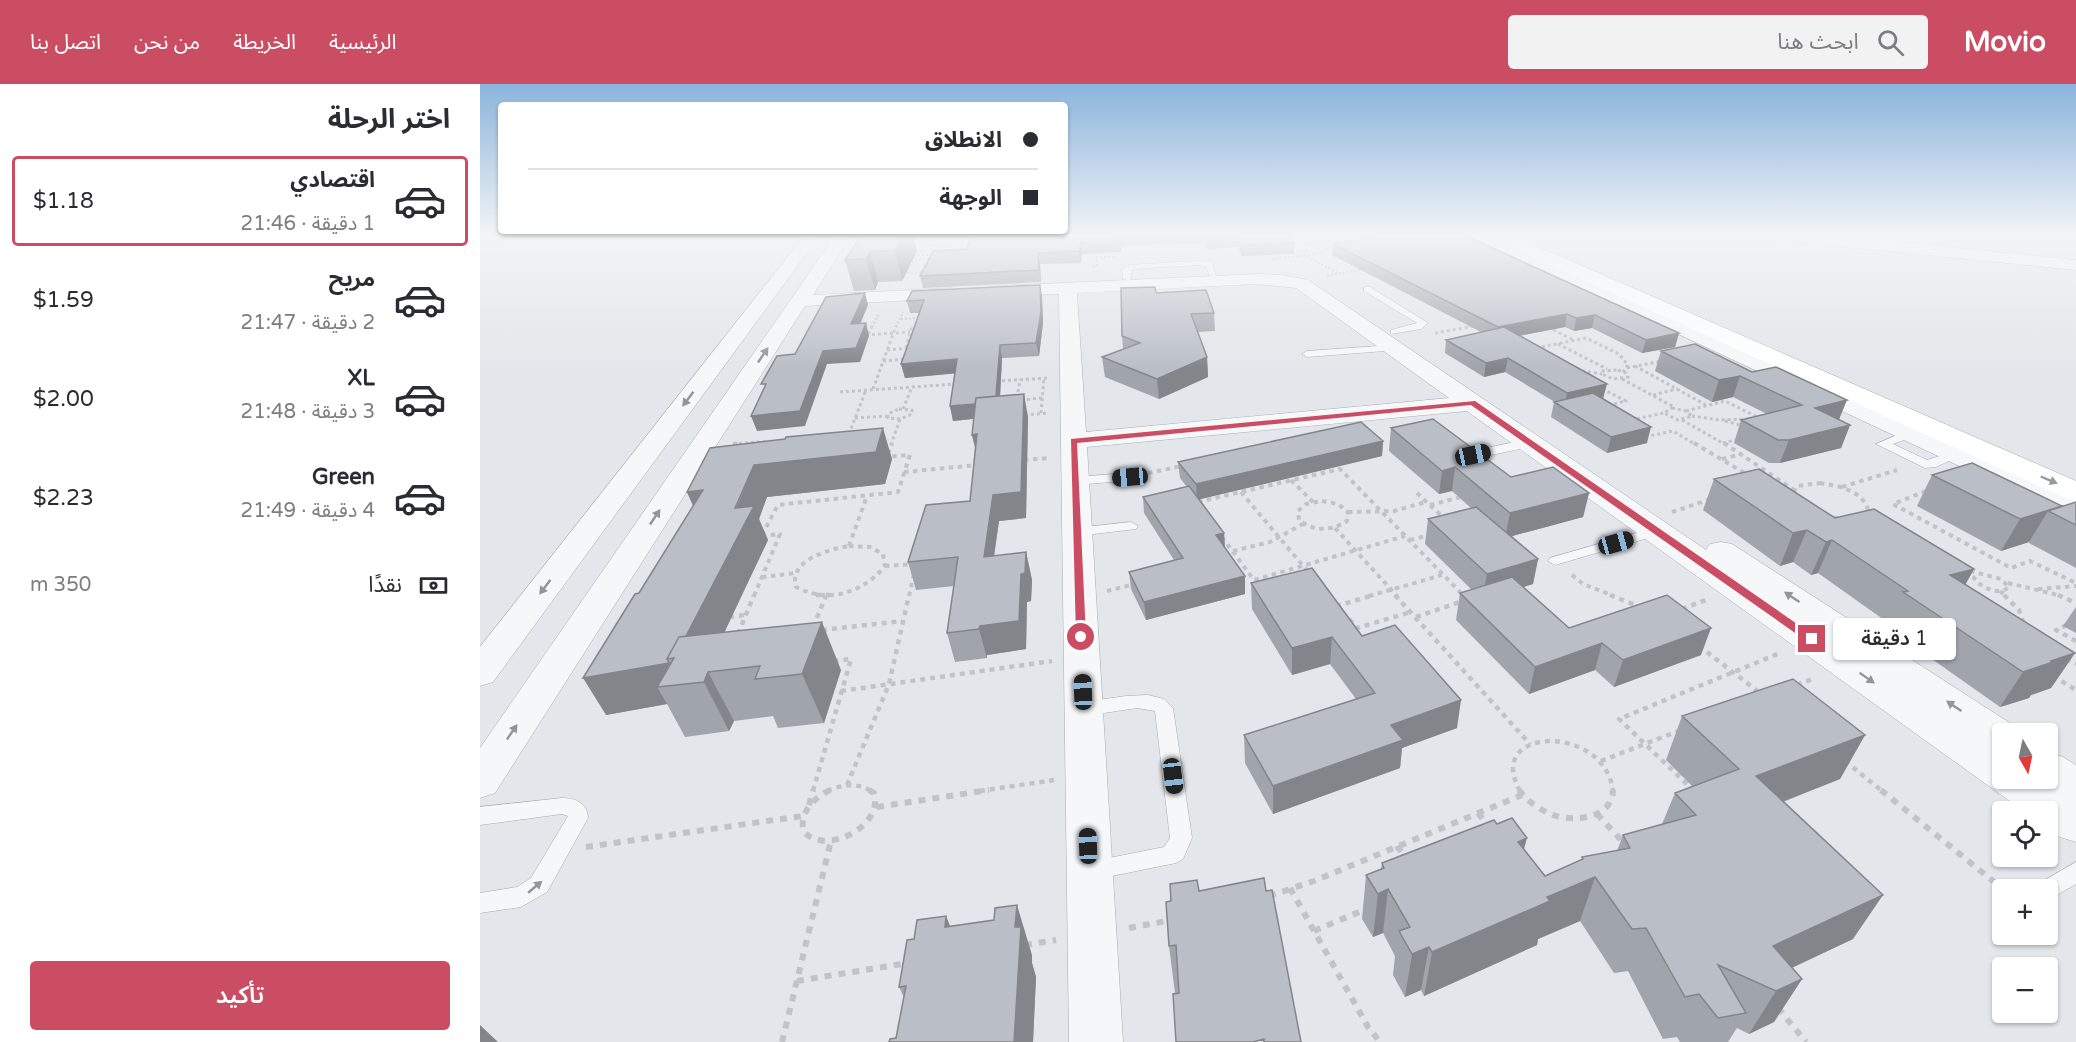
<!DOCTYPE html>
<html lang="ar">
<head>
<meta charset="utf-8">
<style>
	body { margin:0; font-family:"Varela Round","Noto Sans Arabic",sans-serif; background:#f2f2f3; color:#2b2b33; direction:rtl; height:100vh; display:flex; flex-direction:column; font-size:22px; white-space:nowrap }
	* { box-sizing:border-box; margin:0 }
	p { font-size:20px; color:#7c7c81 }
	.icon { flex:none; width:33px; height:33px; fill:none; stroke:currentColor; stroke-width:2; stroke-linecap:round; stroke-linejoin:round }
	.map { position:relative; flex:1; overflow:hidden; direction:ltr }
	.panel { display:flex; flex-direction:column; background:#fff; width:480px }
	.panel>* { flex:none }
	.top-card { position:absolute; left:18px; top:18px; width:570px; height:132px; border-radius:6px; box-shadow:0 2px 4px #0004; direction:rtl; display:grid; align-content:center; height:132px; padding:0 30px; background:#fff }
	.needle { width:39px; rotate:171deg }
	.tools { position:absolute; left:1512px; top:639px; display:grid; gap:12px }
	.tools a { display:grid; place-items:center; width:66px; height:66px; border-radius:6px; background:#fff; box-shadow:0 2px 4px #0004; font-size:30px }
	.end { position:absolute; width:27px; height:27px; margin:-14px; border:8px solid #ca4d64; background:#fff; box-shadow:0 0 0 3px #fff }
	.from { border-radius:50% }
	.bubble { position:absolute; height:42px; border-radius:6px; background:#fff; box-shadow:0 2px 4px #0004; font-size:20px; font-weight:600; line-height:42px; text-align:center; direction:rtl }
	.car { position:absolute; width:18px; height:36px; margin:-18px -9px; border-radius:8px; box-shadow:0 0 4px 2px #0007; background:linear-gradient(#222 24%,#8ab4d8 0 40%,#222 0 76%,#8ab4d8 0 86%,#222 0) }
	.top-card b { display:flex; align-items:center; gap:21px; height:57px; font-size:22px }
	.top-card b+b { border-top:2px solid #e1e1e2 }
	.top-card i { width:15px; height:15px; background:#2b2b33 }
	ul { padding:0; list-style:none }
	li { display:flex; align-items:center; gap:18px; height:90px; margin:0 12px 9px; padding:0 18px; border:3px solid transparent; border-radius:6px }
	li div { flex:1 }
	li b { display:block; font-size:22px }
	li em { font-style:normal; font-weight:600 }
	li.on { border-color:#ca4d64 }
	li>.icon { width:54px; height:54px; stroke-width:1.5 }
	h2 { padding:0 30px; font-size:27px; line-height:72px }
	.pay { display:flex; align-items:center; gap:15px; height:66px; padding:0 30px; font-size:22px }
	.pay p { margin-inline-start:auto }
	.action { display:flex; gap:12px; margin-top:auto; padding:12px 30px }
	.action a { flex:1; height:69px; border-radius:6px; background:#ca4d64; color:#fff; font-size:24px; font-weight:600; line-height:69px; text-align:center }
	header { display:flex; align-items:center; gap:36px; box-sizing:border-box; height:84px; padding:0 30px; background:#ca4d64; color:#fff }
	header strong { font-size:28px }
	nav { display:flex; gap:33px; margin-inline-start:auto; font-size:21px }
	.search { width:420px; height:54px; background:#f2f2f3; display:flex; align-items:center; gap:15px; box-sizing:border-box; padding:0 21px; border-radius:6px; color:#7c7c81; font-size:22px }
	main { display:flex; flex:1; min-height:0 }
	.map>svg:first-child { display:block }
	.lines { fill:none; stroke-linecap:round; stroke-linejoin:round }
	.lane-casing { stroke:#a8adb4; stroke-width:1 }
	.street-casing { stroke:#a8adb4; stroke-width:1 }
	.secondary-casing { stroke:#a8adb4; stroke-width:1 }
	.path-far4 { stroke:#c0c4c9; stroke-width:2; stroke-dasharray:2 2; stroke-linecap:butt }
	.path-far3 { stroke:#c0c4c9; stroke-width:3; stroke-dasharray:3 3; stroke-linecap:butt }
	.path-far2 { stroke:#c0c4c9; stroke-width:4; stroke-dasharray:4.5 4.5; stroke-linecap:butt }
	.path-far1 { stroke:#c0c4c9; stroke-width:4.5; stroke-dasharray:5 5; stroke-linecap:butt }
	.path { stroke:#c0c4c9; stroke-width:6; stroke-dasharray:7 7; stroke-linecap:butt }
	.lane { fill:#f5f7f9; fill-rule:evenodd }
	.street { fill:#f5f7f9; fill-rule:evenodd }
	.secondary { fill:#fff; fill-rule:evenodd }
	.wall { fill:#a0a4ab }
	.shaded-wall { fill:#82868b }
	.building { fill:#babfc7; stroke:#82868b; stroke-width:1.5 }
	.oneway { fill:#90969e }
	.oneway2 { fill:#959aa0 }
	.route { fill:#ca4d64 }
</style>
</head>
<body>
<header>
<strong>Movio</strong>
<div class="search"><svg class="icon" aria-label="search" viewBox="0 0 24 24"><circle cx="10" cy="10" r="6"/><path d="M15 15l6 6"/></svg>ابحث هنا</div>
<nav><a>الرئيسية</a><a>الخريطة</a><a>من نحن</a><a>اتصل بنا</a></nav>
</header>
<main>
<div class="map">
<svg width="1596" height="958" viewBox="0 0 1596 958">
	<rect width="100%" height="100%" fill="#e3e6ea"/>
	<g class="lines">
		<defs>
			<path id="lane" d="M718,177L732,178L736,192H730L726,182L718,181L652,185L650,197L643,195L642,185L650,181Z
				M884,203H890L948,239L941,245L911,250V246L937,239L884,207Z
				M914,261L918,262V266L827,273L822,270L827,267Z
				M1429,346L1433,347V353L1413,360L1447,376L1476,367L1482,371L1456,383L1445,384L1396,360Z
				M1050,355L1056,359L1054,362L992,375L986,371L992,367Z
				M650,389L655,390L656,393L655,396L595,401L588,397L595,393Z
				M651,438L658,442L656,445L597,452L590,448L597,444Z
				M1177,443L1182,444L1184,447L1182,450L1075,481L1068,477L1070,474Z
				M668,611L684,615L693,624L712,754L703,775L696,779L612,796L604,793L601,786L604,779L684,763L690,754L675,627L657,624L604,632L597,630L595,625L597,620L604,618L646,612Z
				M82,714C95,714 108,719 108,734L67,808L41,823L0,829V809L37,803L51,794L88,732L82,730L0,741V723Z
				M1596,778V800L1568,816V806H1557L1560,799Z"/>
			<path id="street" d="M325,151H340L13,598L0,602V563Z
				M352,151H368L366,159L333,211L471,204L477,205L480,209L477,213L471,214L325,222L15,709L0,714V664L350,159Z
				M987,151H1008L1596,415V435L1586,432Z
				M1293,151H1350L1596,176V186L1300,156Z
				M777,190L802,191L828,196L1226,466L1230,460L1241,458L1252,460L1536,643L1540,650H1522V694H1568V668L1583,673L1596,681V758L1580,753L1568,744V728H1545L987,327L607,363L643,958H589L579,210L518,212L512,211L509,207L512,203L518,202ZM777,200L816,204L969,314L606,348L597,209Z"/>
			<path id="secondary" d="M1009,151H1031L1596,397V417L1586,414L1011,154Z"/>
		</defs>
		<use href="#lane" class="lane-casing"/>
		<use href="#street" class="street-casing"/>
		<use href="#secondary" class="secondary-casing"/>
		<path class="path-far4" d="M831,151L818,159L826,172L858,189
			M845,151L861,154L882,151
			M466,153L480,154L481,157L463,163L445,159L454,154Z
			M480,154L501,153
			M811,158L857,165
			M479,159L494,158
			M438,171H455
			M435,176L452,175
			M794,177L792,174L826,172L855,165
			M613,182H617V173H637
			M427,189L441,188
			M424,192L440,167L450,163
			M847,192L884,185
			M421,235L440,234
			M392,243L399,230
			M416,243L423,228
			M987,243L995,242"/>
		<path class="path-far3" d="M1068,243L1094,256
			M955,249L995,242
			M388,250L392,242
			M386,251L430,248
			M1078,260L1127,285
			M426,264L431,245H437
			M1056,264L1106,254L1139,270L1148,281L1143,288
			M407,266L431,264
			M403,277L426,275
			M1155,282L1226,321
			M1147,284L1181,277
			M1138,286L1146,289L1148,293L1133,295L1122,290L1123,287Z
			M1102,287L1122,290
			M1142,295L1194,323
			M516,297L569,294
			M393,305L416,242
			M1122,305L1146,317L1129,321
			M360,308L476,300
			M1173,311L1197,305
			M537,314L540,296
			M541,316L562,314
			M1192,324L1206,327L1212,332L1198,336L1184,329Z
			M419,325L432,326V330L420,335L408,334V330Z
			M423,325L432,303
			M1206,327L1245,317L1279,334
			M561,329L564,294
			M545,331L568,329
			M1212,332L1239,336L1269,335
			M375,334L407,332
			M1151,336L1184,329
			M1202,336L1246,361
			M1245,337L1264,342
			M369,350L386,306
			M1166,350L1169,352L1193,347L1216,361
			M1243,359L1259,355
			M253,360L291,357
			M411,361L420,335"/>
		<path class="path-far2" d="M1214,359L1266,390
			M1244,359L1314,406
			M253,360L261,359
			M408,370L412,359
			M1242,375L1258,371
			M544,376L570,374
			M424,388L498,381
			M668,389L702,382
			M811,396L833,418
			M1340,399C1359,402 1382,406 1388,426C1365,443 1329,431 1313,410L1317,402Z
			M1362,403L1417,386
			M1446,407L1413,420L1531,484L1550,477L1596,499
			M761,408L829,489
			M937,409L965,435
			M842,417L858,420L868,428L867,437C852,447 834,448 819,436L818,427L826,420Z
			M718,418L860,385L983,511
			M950,421L981,413
			M868,428L914,427L946,418
			M1192,428L1231,415
			M855,444L917,512
			M282,451L298,421L418,408L430,371L406,373
			M742,453L774,496L925,452
			M930,456L949,451
			M369,462L390,463L403,470L405,482C383,509 348,520 316,503C308,476 350,465 369,462Z
			M369,462L387,412
			M753,467L790,458L823,440
			M405,482L434,480
			M1490,487L1521,495L1529,503C1519,512 1501,504 1494,494L1497,491
			M1092,491L1103,500L1134,512
			M282,493L316,489
			M1528,499L1582,512
			M1558,505L1596,502
			M627,507L655,500
			M1520,507L1526,512
			M274,512L300,450L281,452
			M429,512L434,490
			M889,512L962,491"/>
		<path class="path-far1" d="M336,511H356
			M915,511L1050,660
			M1130,511L1158,522
			M1524,511L1539,526L1544,541
			M1578,511L1596,519
			M856,522L894,511
			M1202,525L1228,515
			M249,533L265,531
			M936,533L983,517
			M869,535L877,544L931,528
			M1596,537L1576,546L1596,557
			M333,543L346,512
			M342,546L422,537
			M258,550L274,511
			M1219,562L1280,609
			M1586,575L1596,580
			M1573,592L1596,606
			M1317,601L1335,594
			M361,607L572,577
			M1121,677L1201,646
			M1365,677L1402,707
			M367,701L409,600L429,511
			M333,707L371,575L354,577
			M347,707C361,701 377,698 391,707
			M500,707L574,696
			M1040,707C1003,642 1125,639 1133,707
			M1214,707L1139,635L1300,569"/>
		<path class="path" d="M350,706C334,714 318,729 324,748C347,772 404,742 394,709L389,706
			M1039,706C1047,717 1060,726 1073,731C1095,738 1132,735 1133,706
			M1401,706L1524,806
			M329,721L333,706
			M397,723L509,706
			M998,729L1009,743
			M1117,730L1143,758
			M917,762L926,775
			M106,763L322,732
			M810,804L888,943L900,958
			M789,812L834,797L1042,711
			M649,844L692,836
			M834,847L886,825
			M545,861L576,856
			M317,897L428,879
			M1298,924L1326,958
			M302,958L351,757"/>
		<use href="#lane" class="lane"/>
		<use href="#street" class="street"/>
		<use href="#secondary" class="secondary"/>
	</g>
	<path class="wall" d="M382,151L437,167L422,197L398,198L395,206L374,207L365,176Z
		M499,151H810L814,159V170L762,172L758,163L727,165L726,159L641,162V168L602,170L601,179L560,180L561,198L443,204L440,192L487,165L498,156Z
		M853,160L1199,249L1195,263L1162,269L1112,244L1094,247L1085,243L1039,252L1123,315H1122L1167,359L1127,369L1071,333L1074,318H1075L1025,288L1004,293L965,269L966,256L1001,248L852,171Z
		M560,201L562,213L563,239L559,272L522,274L520,312L548,333L546,434L519,437L514,472L546,468L552,496L551,517L547,518L546,565L507,571V574L475,578L467,549L474,502L436,506L428,478L490,417L495,364L492,351L494,335L473,337L470,322L475,289L425,294L421,280L440,229H430L427,217Z
		M676,209L734,229L735,247L718,248L727,273L728,293L679,315L625,293L622,273L643,265L642,252Z
		M1215,260L1370,341L1361,364L1300,379H1289L1254,359L1261,336L1287,330L1253,313L1232,318L1175,287L1181,267Z
		M911,344L1031,393L1109,409L1103,433L1032,452L1058,475L1053,500L1043,503L1089,544L1221,571L1134,603L1115,586L1049,610L976,536L980,509L992,506L945,460L948,435L991,424L972,407L959,410L909,367Z
		M305,355L412,375L405,400L287,413L279,435L288,456L244,548L361,586L344,639L298,644L293,632L254,637L249,647L205,653L187,620L126,631L159,509L213,422L207,408Z
		M903,357L902,372L719,415L744,449L745,464L765,510L666,536L651,505L649,488L694,476L664,429L663,413L707,403L700,394L698,378Z
		M1452,391L1581,423L1596,418V484L1549,459V458L1521,467L1437,422Z
		M1234,395L1355,434L1494,485L1485,501L1595,569L1571,604L1551,611L1549,614L1520,623L1405,542L1407,538L1338,489L1331,491L1313,478L1300,482L1223,426Z
		M771,499L882,552L977,644L922,664L920,684L793,730L765,679L764,651L876,615L850,580L812,591L772,525Z
		M1596,523V549L1583,542Z
		M1202,632L1385,651L1360,695L1303,718L1373,855L1312,884L1322,895L1294,938L1269,950L1257,944L1248,958H1200L1197,953L1183,955L1148,887L1134,889L1100,837L1058,855L1057,861L944,912L941,906L925,913L913,891L915,872L903,849L893,853L882,835L886,791L901,785L902,779L1017,740L1044,765L1065,792L1101,776L1102,773L1137,767L1143,751L1182,740L1195,709L1212,702L1186,676Z
		M719,807H786L821,958L695,909L689,862L691,817Z
		M466,832L470,842L552,871V879L556,893L553,958H409L416,954L424,913L419,903L434,855Z"/>
	<path class="shaded-wall" d="M423,151H433L437,167L422,197L415,166Z
		M601,159L602,170L601,179L599,167Z
		M390,168L398,198L395,206L386,175Z
		M558,169L560,180L561,198L559,186Z
		M560,201L562,213L563,239L559,272L556,259Z
		M385,209L388,221L375,253L371,240Z
		M1087,230L1085,243L1016,256L1018,243Z
		M1115,231L1112,244L1094,247L1096,234Z
		M386,239L389,252L380,278L347,280L325,342L277,347L271,332L343,267Z
		M1199,249L1195,263L1162,269L1166,256Z
		M520,261L522,274L519,332L473,337L470,322Z
		M727,273L728,293L679,315L677,295Z
		M1028,274L1025,288L1004,293L1006,279Z
		M477,275L480,289L425,294L421,280Z
		M1260,292L1253,313L1232,318L1239,296Z
		M1127,300L1123,315L1084,324L1087,309Z
		M544,310L548,333L546,434L519,437L510,500L504,473L513,411Z
		M1367,316L1358,338L1335,324Z
		M1370,341L1361,364L1300,379L1309,356Z
		M1171,343L1167,359L1127,369L1131,353Z
		M403,344L412,375L405,400L287,413L279,435L288,456L221,598L194,575L274,381Z
		M497,350L498,375L492,351Z
		M903,357L902,372L717,416L716,400Z
		M975,383L972,407L959,410L962,387Z
		M223,406L222,441L207,408Z
		M1109,409L1103,433L1025,454L1030,429Z
		M1582,422L1576,431L1568,427L1549,458L1521,467L1540,435Z
		M1327,446L1313,478L1300,482L1313,449Z
		M744,449L745,466L736,451Z
		M1352,456L1338,489L1331,491L1346,458Z
		M546,468L552,496L551,517L547,518L546,565L507,571V574L499,545L500,542L541,490Z
		M1058,475L1053,500L1002,516L1007,490Z
		M1494,485L1475,519L1470,491Z
		M765,492V510L666,536L664,518Z
		M342,538L361,586L344,639L322,590Z
		M1231,544L1221,571L1134,603L1143,576Z
		M852,553L850,580L812,591V564Z
		M1122,559L1115,586L1049,610L1055,583Z
		M1595,569L1571,604L1551,611L1549,614L1520,623L1543,588L1571,577Z
		M189,579L201,601L177,603L187,620L126,631L103,594Z
		M228,588L254,637L249,647L224,598Z
		M981,616L977,644L922,664L920,684L793,730V702L911,641Z
		M1385,651L1360,695L1255,736L1276,692Z
		M1047,754L1035,798L1038,758Z
		M1115,793L1100,837L1058,855L1057,861L944,912L952,868L1067,813Z
		M908,805L903,849L893,853L898,810Z
		M1403,811L1373,855L1279,899L1293,862Z
		M537,821L552,871V879L556,893L553,958H534L535,843Z
		M466,832L485,882L465,843Z
		M949,863L941,906L925,913L932,870Z
		M1322,895L1294,938L1269,950L1296,907Z
		M0,941L18,958H0Z"/>
	<path class="building" d="M382,151H423L415,166L390,168L386,175L365,176Z
		M499,151H644L640,152V157L601,159L599,167L558,169L559,186L440,192L453,167L487,165L490,156H498Z
		M726,151H810L814,159L761,161L758,152L727,154Z
		M905,151H984L1199,249L1166,256L1115,231L1096,234L1087,230L1018,243L853,160Z
		M560,201L561,227L556,259L520,261L516,312L496,314L495,320L470,322L477,275L421,280L444,216L427,217L432,207Z
		M675,203L676,209L726,206L734,229L711,230L727,273L677,295L622,273L660,259L642,252L641,204Z
		M385,209L371,240L386,239L376,264L343,267L320,327L271,332L286,300H281L297,272L315,270L346,213Z
		M1024,243L1127,300L1087,309L1028,274L1006,279L966,256Z
		M1215,260L1272,288L1296,283L1367,316L1335,324L1370,341L1309,356H1298L1261,336L1322,321L1260,292L1239,296L1181,267Z
		M1113,309L1171,343L1131,353L1074,318Z
		M544,310L541,408L513,411L504,473L546,468L545,489L541,490L539,537L500,542L499,545L467,549L478,473L428,478L446,421L490,417L497,350L492,351L496,314Z
		M953,335L1031,393L1073,383L1109,409L1030,429L975,383L962,387L911,344Z
		M881,338L903,357L716,400L698,378Z
		M403,344L396,368L274,381L255,424L274,422L206,552L199,553L187,575L189,579L103,594L155,510L159,509L223,406L207,408L230,364L305,355L306,353Z
		M1492,379L1582,422L1540,435L1452,391Z
		M1279,385L1355,434L1394,425L1494,485L1470,491L1595,569L1571,577L1573,578L1543,588L1423,508L1428,507L1352,456L1346,458L1327,446L1313,449L1234,395Z
		M709,402L744,449L736,451L765,492L664,518L649,488L703,474L663,413Z
		M1596,418V441L1568,427Z
		M996,423L1058,475L1007,490L948,435Z
		M832,484L882,552L915,541L981,616L911,641L923,656L793,702L764,651L895,609L852,553L812,564L771,499Z
		M1032,493L1089,544L1187,511L1231,544L1143,576L1122,559L1055,583L980,509Z
		M342,538L322,590L275,595L280,582L228,588L224,598L177,603L194,574L187,575L199,553Z
		M1313,595L1385,651L1276,692L1403,811L1293,862L1322,895L1296,907L1238,881L1266,929L1238,934L1219,910L1205,913L1166,844L1152,845L1115,793L1067,813L1070,817L952,868L949,863L932,870L919,847L930,843L908,805L898,810L886,791L904,784L902,779L1014,736L1017,740L1032,734L1047,754L1038,758L1065,792L1103,775L1102,773L1150,764L1143,751L1216,731L1195,709L1259,685L1202,632Z
		M784,794L786,807L792,806L821,958H784V955L773,958H696L693,910L699,909L696,861L689,862L686,818L691,817L690,800L717,796L719,807Z
		M537,821L535,843H541L534,958H409L410,955L416,954L426,902L419,903L427,856L434,855L437,836L466,832L465,843L514,836L515,824Z"/>
	<defs><path id="oneway-solid" d="M-6-.8H1V-3.2L6.5 0L1 3.2V.8H-6Z" transform="scale(1.5)"/></defs>
	<g class="oneway">
		<use href="#oneway-solid" transform="translate(283 271) rotate(-56)"/>
		<use href="#oneway-solid" transform="translate(208 315) rotate(127)"/>
		<use href="#oneway-solid" transform="translate(175 433) rotate(-56)"/>
		<use href="#oneway-solid" transform="translate(65 503) rotate(127)"/>
		<use href="#oneway-solid" transform="translate(1312 513) rotate(-146)"/>
		<use href="#oneway-solid" transform="translate(1387 594) rotate(35)"/>
		<use href="#oneway-solid" transform="translate(1474 622) rotate(-146)"/>
		<use href="#oneway-solid" transform="translate(32 648) rotate(-56)"/>
		<use href="#oneway-solid" transform="translate(55 803) rotate(-40)"/>
	</g>
	<use class="oneway2" href="#oneway-solid" transform="translate(1569 396) rotate(23)"/>
	<linearGradient id="sky" x2="0" y2="1"><stop stop-color="#8bb4dc"/><stop offset="0.53" stop-color="#f2f4f6"/><stop offset="1" stop-color="#f2f4f6" stop-opacity="0"/></linearGradient>
	<rect width="1596" height="285" fill="url(#sky)"/>
	<path class="route" d="M995,317L1336,553V558H1328L991,321L597,359L606,553L601,556L596,553L591,355Z"/>
</svg>
<div class="tools">
<a><svg class="needle" viewBox="-14 -14 28 28"><path d="M0-13l5 13h-10z" fill="#e53935"/><path d="M0 13l5-13h-10z" fill="#7c7c81"/></svg></a>
<a><svg class="icon" aria-label="locate" viewBox="0 0 24 24"><circle cx="12" cy="12" r="6"/><path d="M12 2v4M12 18v4M2 12h4M18 12h4"/></svg></a>
<a>+</a>
<a>−</a>
</div>
<i class="end from" style="left:601px;top:553px"></i>
<i class="end" style="left:1332px;top:555px"></i>
<div class="bubble" style="left:1353px;top:534px;width:123px">1 دقيقة</div>
<i class="car" style="left:993px;top:371px;rotate:78deg"></i>
<i class="car" style="left:650px;top:393px;rotate:265deg"></i>
<i class="car" style="left:1136px;top:459px;rotate:74deg"></i>
<i class="car" style="left:603px;top:608px;rotate:358deg"></i>
<i class="car" style="left:693px;top:692px;rotate:173deg"></i>
<i class="car" style="left:608px;top:762px;rotate:358deg"></i>
<div class="top-card">
<b><i class="from"></i>الانطلاق</b>
<b><i></i>الوجهة</b>
</div>
</div>
<section class="panel">
<h2>اختر الرحلة</h2>
<ul>
<li class="on"><svg class="icon" aria-label="car" viewBox="0 0 24 24"><path d="M5 17H2v-5l4-1 3-4h7l3 4 3 1v5h-3M9 17h6M6 11h13"/><circle cx="7" cy="17" r="2"/><circle cx="17" cy="17" r="2"/></svg><div><b>اقتصادي</b><p>1 دقيقة · 21:46</p></div><em>$1.18</em></li>
<li><svg class="icon" aria-label="car" viewBox="0 0 24 24"><path d="M5 17H2v-5l4-1 3-4h7l3 4 3 1v5h-3M9 17h6M6 11h13"/><circle cx="7" cy="17" r="2"/><circle cx="17" cy="17" r="2"/></svg><div><b>مريح</b><p>2 دقيقة · 21:47</p></div><em>$1.59</em></li>
<li><svg class="icon" aria-label="car" viewBox="0 0 24 24"><path d="M5 17H2v-5l4-1 3-4h7l3 4 3 1v5h-3M9 17h6M6 11h13"/><circle cx="7" cy="17" r="2"/><circle cx="17" cy="17" r="2"/></svg><div><b>XL</b><p>3 دقيقة · 21:48</p></div><em>$2.00</em></li>
<li><svg class="icon" aria-label="car" viewBox="0 0 24 24"><path d="M5 17H2v-5l4-1 3-4h7l3 4 3 1v5h-3M9 17h6M6 11h13"/><circle cx="7" cy="17" r="2"/><circle cx="17" cy="17" r="2"/></svg><div><b>Green</b><p>4 دقيقة · 21:49</p></div><em>$2.23</em></li>
</ul>
<div class="pay"><svg class="icon" aria-label="cash" viewBox="0 0 24 24"><path d="M3 7h18v10H3z"/><circle cx="12" cy="12" r="2"/></svg>نقدًا<p>350 m</p></div>
<div class="action"><a>تأكيد</a></div>
</section>
</main>
</body>
</html>
